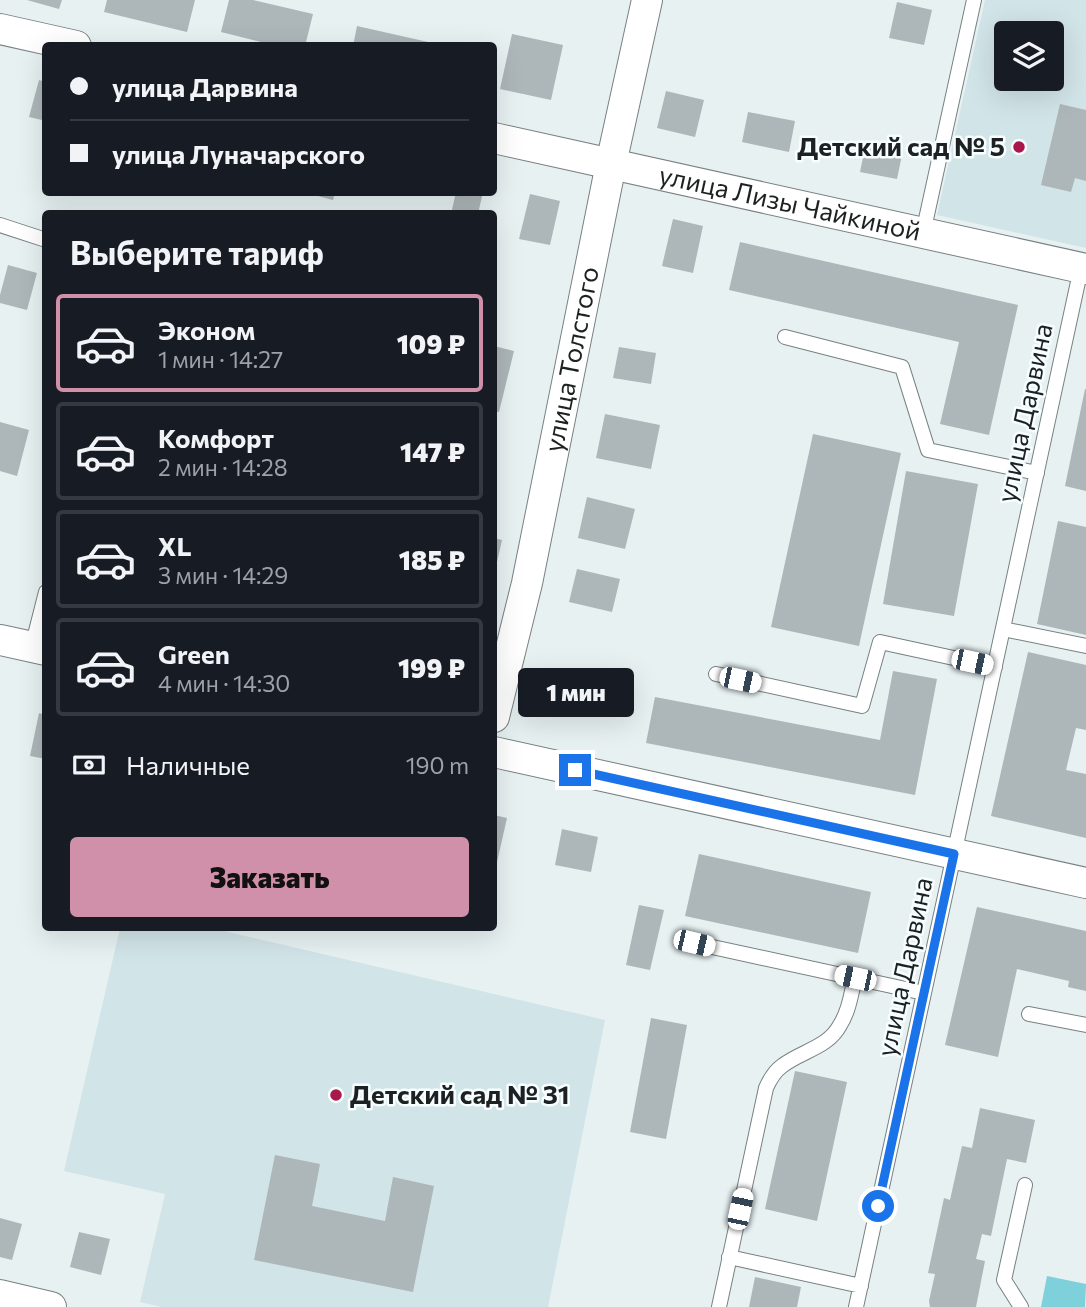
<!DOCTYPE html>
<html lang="ru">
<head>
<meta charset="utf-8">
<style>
	body { margin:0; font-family:Commissioner,sans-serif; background:#242831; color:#f1f3f6; height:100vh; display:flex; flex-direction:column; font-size:26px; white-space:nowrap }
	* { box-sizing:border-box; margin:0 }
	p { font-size:23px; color:#9ea1a6 }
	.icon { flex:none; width:38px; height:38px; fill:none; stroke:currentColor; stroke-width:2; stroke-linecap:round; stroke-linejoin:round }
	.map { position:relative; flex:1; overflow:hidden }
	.side { position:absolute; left:42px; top:210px; width:455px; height:721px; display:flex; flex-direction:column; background:#171b24; border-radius:7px; box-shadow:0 7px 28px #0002 }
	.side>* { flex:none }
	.banner { position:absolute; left:42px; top:42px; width:455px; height:154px; border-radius:7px; box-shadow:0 7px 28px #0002; display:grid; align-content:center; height:154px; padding:0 28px; background:#171b24 }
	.fabs { position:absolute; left:994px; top:21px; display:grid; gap:14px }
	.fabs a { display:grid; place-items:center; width:70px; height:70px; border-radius:7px; background:#171b24; box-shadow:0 7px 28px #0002; font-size:35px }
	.end { position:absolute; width:32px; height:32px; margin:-16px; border:9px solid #1a73e8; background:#fff; box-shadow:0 0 0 4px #fff }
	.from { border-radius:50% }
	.bubble { position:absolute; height:49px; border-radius:7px; background:#171b24; box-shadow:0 7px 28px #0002; font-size:23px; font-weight:800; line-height:49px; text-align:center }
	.car { position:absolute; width:21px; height:42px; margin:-21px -10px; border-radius:9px; box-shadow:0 0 5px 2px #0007; background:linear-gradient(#fff 24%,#345 0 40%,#fff 0 76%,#345 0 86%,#fff 0) }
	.banner b { display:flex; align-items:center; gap:24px; height:66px; font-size:26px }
	.banner b+b { border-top:2px solid #363941 }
	.banner i { width:18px; height:18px; background:#f1f3f6 }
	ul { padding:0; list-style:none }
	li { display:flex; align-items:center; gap:21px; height:98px; margin:0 14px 10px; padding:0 14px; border:4px solid #363941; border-radius:7px }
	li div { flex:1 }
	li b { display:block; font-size:26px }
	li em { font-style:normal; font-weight:800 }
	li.active { border-color:#d190a9 }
	li>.icon { width:63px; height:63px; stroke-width:1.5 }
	h2 { padding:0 28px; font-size:32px; line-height:84px }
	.pay { display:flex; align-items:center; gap:18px; height:77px; padding:0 28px; font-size:26px }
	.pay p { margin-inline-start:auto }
	.cta { display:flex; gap:14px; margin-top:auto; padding:14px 28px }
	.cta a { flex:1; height:80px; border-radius:7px; background:#d190a9; color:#111; font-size:28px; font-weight:800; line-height:80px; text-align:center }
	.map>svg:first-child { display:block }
	.built { fill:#d1e4e7; fill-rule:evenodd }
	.green { fill:#7ed0db }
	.building { fill:#adb6b8 }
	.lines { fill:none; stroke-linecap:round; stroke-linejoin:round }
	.lane-casing { stroke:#788182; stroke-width:16 }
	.street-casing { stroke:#788182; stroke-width:32 }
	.lane { stroke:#fff; stroke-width:14 }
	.street { stroke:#fff; stroke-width:30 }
	.route { stroke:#1a73e8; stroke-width:9 }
	.poi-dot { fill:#aa174b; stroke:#f6feff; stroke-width:2.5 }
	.labels { text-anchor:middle; stroke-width:5; stroke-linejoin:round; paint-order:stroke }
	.poi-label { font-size:26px; font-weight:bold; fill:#1d2121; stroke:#f6feff; text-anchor:end }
	.street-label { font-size:26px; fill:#1d2121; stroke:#f6feff }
</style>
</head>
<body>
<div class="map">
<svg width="1086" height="1307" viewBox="0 0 1086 1307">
	<rect width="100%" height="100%" fill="#e7f1f2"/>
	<path class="built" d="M985,0H1086V248L937,215ZM1006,33H1052V79H1006Z
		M120,928H211L605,1020L548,1307H162L140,1302L165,1194L64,1171Z"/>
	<path class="green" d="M1047,1276L1086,1284L1085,1307H1041Z"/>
	<path class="building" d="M27,0H62L59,9Z
		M107,0H195L187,32L104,12Z
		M229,0H253L313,14L305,46H277L221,32Z
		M897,2L932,10L924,45L889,38Z
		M357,26L437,44V46H353Z
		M512,34L563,45L551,100L500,89Z
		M39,80L46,82V121L29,117Z
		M666,91L704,100L695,137L657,128Z
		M1060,104L1086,110V181L1075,178L1071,192L1041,185Z
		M748,112L795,121L789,152L742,142Z
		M866,143L903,150L897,179L860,172Z
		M303,192H335L333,200Z
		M456,192H483L478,214H451Z
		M530,194L560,201L550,245L519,239Z
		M673,219L703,226L693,273L662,266Z
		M740,242L1018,305L989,435L940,424L959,342L729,290Z
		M8,265L37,273L27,310L0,303V295Z
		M494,346L514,351L499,412L494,411Z
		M619,347L656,353L651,384L613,378Z
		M1085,389H1086V491L1065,486Z
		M605,414L660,425L651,469L596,458Z
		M0,422L29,430L17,476L0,471Z
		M813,434L901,453L859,646L771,627Z
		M906,471L978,484L954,616L883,604Z
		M587,497L635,509L625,549L578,538Z
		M1058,521L1086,527V635L1037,624Z
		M494,538L502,540L495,571H494Z
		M577,569L620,579L612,612L569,602Z
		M1028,652L1086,665V730L1076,728L1066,770L1086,774V838L991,816Z
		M893,671L937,679L915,795L646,743L655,697L880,740Z
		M39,713L46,715V759L30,756Z
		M494,815L507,818L495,871H494Z
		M562,829L598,837L591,872L555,865Z
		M699,854L871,892L858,953L685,916Z
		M639,905L664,910L650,970L626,965Z
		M977,907L1086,931V991L1068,987L1069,981L1017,969L998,1057L945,1045Z
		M651,1018L687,1025L666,1139L630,1132Z
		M795,1071L847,1082L817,1221L765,1209Z
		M980,1108L1035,1120L1026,1163L1007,1159L991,1236L982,1234L976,1259L985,1261L976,1307H930L929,1301L935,1274L928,1273L944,1198L950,1200L962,1146L972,1148Z
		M275,1155L320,1164L312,1206L385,1221L393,1177L434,1186L413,1292L254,1260Z
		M0,1218L22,1224L12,1260L0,1257Z
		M79,1232L110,1239L101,1275L70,1267Z
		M755,1277L801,1287L797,1307H749Z"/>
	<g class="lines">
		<defs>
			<path id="lane" d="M0,225L46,240
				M923,233L974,0
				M785,337L902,367L928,450L1037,473
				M1003,629L1086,646
				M32,647L46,592
				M716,674L862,706L880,642L995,667
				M694,943L924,993
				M1029,1014L1086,1025
				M729,1257L861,1286
				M719,1307L766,1088C770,1079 775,1071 782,1066C801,1051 828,1048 840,1025C849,1011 851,994 855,978
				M856,1307L1081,268
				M1021,1307L1004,1280L1025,1185"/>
			<g id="street">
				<path d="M0,29L76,46"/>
				<path id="s1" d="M494,138L1086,269"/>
				<path d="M0,640L46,650"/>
				<path id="s2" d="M494,717L527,583L611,164L647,0"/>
				<path d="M494,752L1086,883"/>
				<path d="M0,1295L51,1307"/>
			</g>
		</defs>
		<use href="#lane" class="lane-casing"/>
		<use href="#street" class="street-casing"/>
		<use href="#lane" class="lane"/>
		<use href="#street" class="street"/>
	</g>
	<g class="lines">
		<path class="route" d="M575,770L954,854L878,1206"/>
	</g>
	<g class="poi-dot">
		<circle cx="1019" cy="147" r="7"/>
		<circle cx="336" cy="1095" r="7"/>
	</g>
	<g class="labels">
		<g class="poi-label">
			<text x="1005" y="156">Детский сад № 5</text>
			<text x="350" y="1104" text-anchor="start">Детский сад № 31</text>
		</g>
		<g class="street-label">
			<text dy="9" stroke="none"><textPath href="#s1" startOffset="303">улица Лизы Чайкиной</textPath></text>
			<text dy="9" stroke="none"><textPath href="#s2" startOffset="366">улица Толстого</textPath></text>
			<text transform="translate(1025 413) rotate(-78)" y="9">улица Дарвина</text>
			<text transform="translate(905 967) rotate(-78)" y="9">улица Дарвина</text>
		</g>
	</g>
</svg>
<div class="fabs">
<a><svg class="icon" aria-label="layers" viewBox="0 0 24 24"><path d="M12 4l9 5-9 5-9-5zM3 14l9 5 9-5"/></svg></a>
</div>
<i class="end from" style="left:878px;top:1206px"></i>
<i class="end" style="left:575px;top:770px"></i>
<div class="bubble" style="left:518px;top:668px;width:116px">1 мин</div>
<i class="car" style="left:972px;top:662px;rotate:102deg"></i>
<i class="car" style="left:740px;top:680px;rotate:102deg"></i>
<i class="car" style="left:694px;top:943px;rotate:103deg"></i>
<i class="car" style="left:855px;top:978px;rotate:282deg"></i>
<i class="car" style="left:740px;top:1209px;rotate:12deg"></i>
<div class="banner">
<b><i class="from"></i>улица Дарвина</b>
<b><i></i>улица Луначарского</b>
</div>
<section class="side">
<h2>Выберите тариф</h2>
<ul>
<li class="active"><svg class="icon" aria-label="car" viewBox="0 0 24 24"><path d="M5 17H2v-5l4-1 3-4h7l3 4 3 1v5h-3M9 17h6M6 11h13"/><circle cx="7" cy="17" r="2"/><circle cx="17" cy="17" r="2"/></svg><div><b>Эконом</b><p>1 мин · 14:27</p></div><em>109 ₽</em></li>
<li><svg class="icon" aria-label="car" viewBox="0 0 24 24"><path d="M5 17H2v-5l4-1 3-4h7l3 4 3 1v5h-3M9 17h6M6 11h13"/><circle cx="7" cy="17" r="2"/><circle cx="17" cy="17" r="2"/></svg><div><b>Комфорт</b><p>2 мин · 14:28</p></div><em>147 ₽</em></li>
<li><svg class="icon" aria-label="car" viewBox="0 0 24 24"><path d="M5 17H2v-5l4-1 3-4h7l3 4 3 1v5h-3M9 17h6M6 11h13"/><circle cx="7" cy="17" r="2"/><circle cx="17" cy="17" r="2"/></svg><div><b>XL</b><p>3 мин · 14:29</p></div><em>185 ₽</em></li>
<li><svg class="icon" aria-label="car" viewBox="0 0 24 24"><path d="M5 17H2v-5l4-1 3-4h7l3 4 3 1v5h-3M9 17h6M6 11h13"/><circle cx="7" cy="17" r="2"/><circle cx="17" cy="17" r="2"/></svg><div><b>Green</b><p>4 мин · 14:30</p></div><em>199 ₽</em></li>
</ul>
<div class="pay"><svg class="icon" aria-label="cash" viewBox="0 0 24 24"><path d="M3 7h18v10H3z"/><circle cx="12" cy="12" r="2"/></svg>Наличные<p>190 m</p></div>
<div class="cta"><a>Заказать</a></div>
</section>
</div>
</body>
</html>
